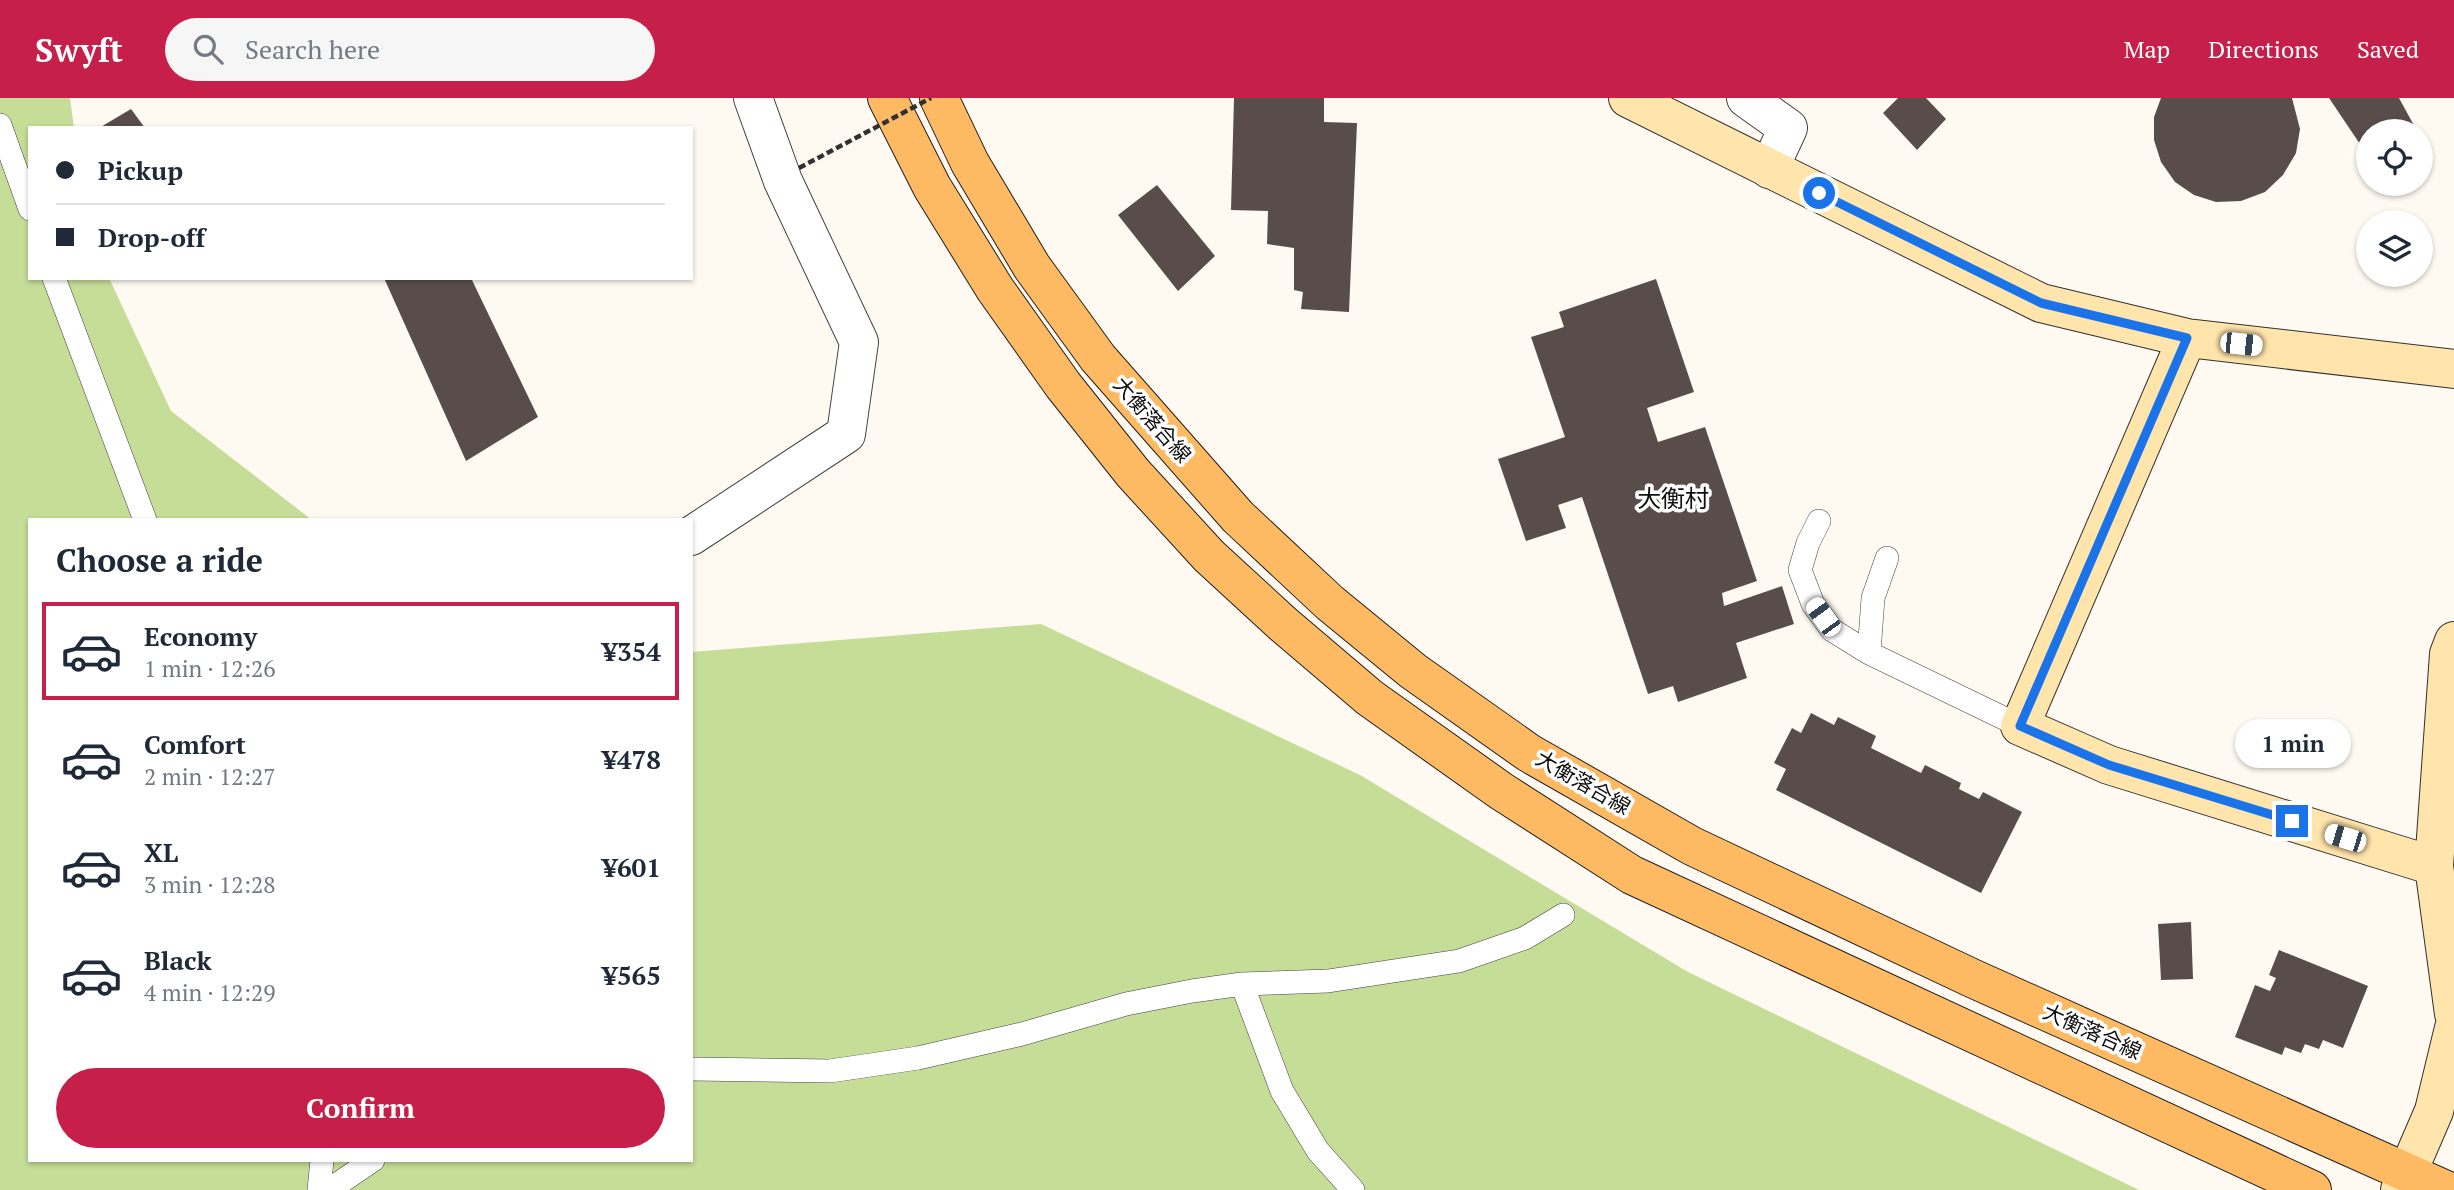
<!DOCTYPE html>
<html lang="en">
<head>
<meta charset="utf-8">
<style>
	body { margin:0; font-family:"PT Serif","Noto Sans JP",serif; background:#f6f6f7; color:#1f2937; height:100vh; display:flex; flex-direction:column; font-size:26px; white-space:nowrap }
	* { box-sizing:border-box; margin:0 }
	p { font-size:23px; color:#747a83 }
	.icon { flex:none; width:38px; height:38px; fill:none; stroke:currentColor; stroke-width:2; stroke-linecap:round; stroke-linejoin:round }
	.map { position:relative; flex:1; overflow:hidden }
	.details { position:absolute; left:28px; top:420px; width:665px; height:644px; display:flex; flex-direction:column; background:#fff; border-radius:0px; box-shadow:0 2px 5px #0004 }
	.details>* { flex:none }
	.top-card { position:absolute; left:28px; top:28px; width:665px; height:154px; border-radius:0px; box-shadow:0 2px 5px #0004; display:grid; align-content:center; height:154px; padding:0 28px; background:#fff }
	.buttons { position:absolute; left:2356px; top:21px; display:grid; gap:14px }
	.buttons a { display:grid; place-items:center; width:77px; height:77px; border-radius:50%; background:#fff; box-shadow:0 2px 5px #0004; font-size:35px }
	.end { position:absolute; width:32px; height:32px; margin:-16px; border:9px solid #1a73e8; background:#fff; box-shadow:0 0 0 4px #fff }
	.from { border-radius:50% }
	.bubble { position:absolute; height:49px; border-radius:24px; background:#fff; box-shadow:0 2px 5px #0004; font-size:23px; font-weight:800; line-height:49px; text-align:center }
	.car { position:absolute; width:21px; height:42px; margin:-21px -10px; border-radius:9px; box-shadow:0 0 5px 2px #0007; background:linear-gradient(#fff 24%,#345 0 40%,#fff 0 76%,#345 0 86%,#fff 0) }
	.top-card b { display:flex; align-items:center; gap:24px; height:66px; font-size:26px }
	.top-card b+b { border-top:2px solid #e0e1e3 }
	.top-card i { width:18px; height:18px; background:#1f2937 }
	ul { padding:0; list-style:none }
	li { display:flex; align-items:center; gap:21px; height:98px; margin:0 14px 10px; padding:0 14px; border:4px solid transparent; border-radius:0px }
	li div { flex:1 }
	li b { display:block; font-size:26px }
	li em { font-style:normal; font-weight:800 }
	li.active { border-color:#c6204a }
	li>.icon { width:63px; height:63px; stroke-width:1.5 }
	h2 { padding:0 28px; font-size:32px; line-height:84px }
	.primary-button { display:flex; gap:14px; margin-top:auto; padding:14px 28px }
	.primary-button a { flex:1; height:80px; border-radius:42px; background:#c6204a; color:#fff; font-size:28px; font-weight:800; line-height:80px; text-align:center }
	header { display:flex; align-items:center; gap:42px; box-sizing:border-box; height:98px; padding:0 35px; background:#c6204a; color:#fff }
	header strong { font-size:33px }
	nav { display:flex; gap:38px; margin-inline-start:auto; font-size:24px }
	.search { width:490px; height:63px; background:#f6f6f7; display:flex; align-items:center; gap:18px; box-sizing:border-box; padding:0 24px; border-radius:38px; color:#747a83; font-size:26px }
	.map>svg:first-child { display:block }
	.forest { fill:#c5dd97 }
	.building { fill:#584d4b }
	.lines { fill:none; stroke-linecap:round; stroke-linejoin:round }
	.lane-casing { stroke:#424242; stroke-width:24 }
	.street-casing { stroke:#424242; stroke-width:40 }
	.secondary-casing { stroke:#313131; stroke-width:40 }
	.primary-casing { stroke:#202020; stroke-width:40 }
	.lane { stroke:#fff; stroke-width:23 }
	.street { stroke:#fff; stroke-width:38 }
	.secondary { stroke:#ffe5ac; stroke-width:38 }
	.primary { stroke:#feb963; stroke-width:38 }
	.path-bridge { stroke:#313131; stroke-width:4.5; stroke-dasharray:7 3.5; stroke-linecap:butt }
	.route { stroke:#1a73e8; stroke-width:9 }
	.labels { text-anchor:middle; stroke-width:7; stroke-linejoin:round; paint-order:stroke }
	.street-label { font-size:21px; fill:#0f0f0f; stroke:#fff }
	.quarter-label { font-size:24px; fill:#0f0f0f; stroke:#fff }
</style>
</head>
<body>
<header>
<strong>Swyft</strong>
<div class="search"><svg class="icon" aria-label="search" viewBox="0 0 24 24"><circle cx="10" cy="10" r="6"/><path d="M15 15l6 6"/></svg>Search here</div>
<nav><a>Map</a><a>Directions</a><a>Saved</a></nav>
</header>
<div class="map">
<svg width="2454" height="1092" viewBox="0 0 2454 1092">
	<rect width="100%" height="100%" fill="#fffaf1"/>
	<path class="forest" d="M0,0H70L74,30H30V180H109L171,313L312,422H30V1062H691V554L1041,526L1360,677L1688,874L2139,1092H0Z"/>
	<path class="building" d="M1234,0H1324V24L1357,25L1349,214L1301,211L1303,194L1294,192V150L1267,146L1268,113L1231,112Z
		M1898,0H1926L1946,21L1917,52L1883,15Z
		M2161,0H2292L2300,31L2296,55L2283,77L2265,94L2241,103L2216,104L2194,97L2175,84L2161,64L2154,42V19Z
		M2329,0H2399L2417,33H2368V58Z
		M131,11L145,30H99Z
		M1157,87L1215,158L1178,193L1118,117Z
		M384,180H471L538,319L466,363Z
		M1656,181L1694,294L1647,310L1658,344L1705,329L1757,483L1722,495L1724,508L1782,488L1794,526L1736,545L1747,580L1678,604L1673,588L1648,596L1582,399L1558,407L1566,430L1526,443L1498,361L1565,339L1531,239L1564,229L1559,214Z
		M1811,615L1834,627L1838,619L1876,638L1871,650L1921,675L1925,667L1961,685L1959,691L1979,701L1983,694L2022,714L1981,795L1776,692L1786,671L1774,665L1792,630L1801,635Z
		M2191,824L2193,881L2161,882L2158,826Z
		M2279,852L2368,888L2343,950L2323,942L2319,951L2305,946L2301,955L2285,949L2282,957L2235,939L2255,887L2270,893L2276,880L2269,877Z"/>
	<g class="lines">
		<defs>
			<path id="lane" d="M0,27L30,111
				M54,180L145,422
				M1819,423L1808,445L1800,472L1813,506L1832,532L1869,555L2020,628
				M1869,555L1873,500L1887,460
				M1242,886L1282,993L1318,1053L1353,1092
				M691,971L830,973L918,960L1022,936L1126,906L1192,893L1242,886L1328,883L1459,863L1525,840L1563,817
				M319,1092L322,1062
				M329,1092L373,1062"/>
			<path id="street" d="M1746,0L1788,30L1769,71
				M691,438L846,336L859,244L783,83L753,0"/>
			<path id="secondary" d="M1628,0L2041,205L2187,240L2454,271
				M2187,240L2020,628L2109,667L2434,768
				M2454,543L2449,556L2434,768L2454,916
				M2400,1092L2434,1013L2454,930"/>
			<path id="primary" d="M887,0L932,89L995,191L1063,287L1133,375L1209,458L1283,526L1370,600L1501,693L1632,777L2312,1092
				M939,0L970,65L1032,169L1098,260L1238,419L1330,505L1413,573L1529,655L1692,748L1974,881L2446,1092"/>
		</defs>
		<use href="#lane" class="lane-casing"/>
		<use href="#street" class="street-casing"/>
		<use href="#secondary" class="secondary-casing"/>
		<use href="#primary" class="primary-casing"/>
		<use href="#lane" class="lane"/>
		<use href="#street" class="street"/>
		<use href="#secondary" class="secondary"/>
		<use href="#primary" class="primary"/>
		<path class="path-bridge" d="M799,70L931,0"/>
	</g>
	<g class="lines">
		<path class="route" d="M1819,95L2041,205L2187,240L2020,628L2109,667L2292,723"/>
	</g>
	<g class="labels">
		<g class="street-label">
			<text transform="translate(1152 322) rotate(49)" y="7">大衡落合線</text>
			<text transform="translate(1583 685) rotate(30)" y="7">大衡落合線</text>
			<text transform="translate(2092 934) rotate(24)" y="7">大衡落合線</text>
		</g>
		<g class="quarter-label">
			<text x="1673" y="409">大衡村</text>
		</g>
	</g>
</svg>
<div class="buttons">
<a><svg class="icon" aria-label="locate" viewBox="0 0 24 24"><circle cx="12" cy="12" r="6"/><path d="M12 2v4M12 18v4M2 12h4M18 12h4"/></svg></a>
<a><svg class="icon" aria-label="layers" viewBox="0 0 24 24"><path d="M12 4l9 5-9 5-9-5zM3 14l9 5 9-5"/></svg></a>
</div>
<i class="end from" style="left:1819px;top:95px"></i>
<i class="end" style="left:2292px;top:723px"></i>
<div class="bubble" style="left:2235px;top:621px;width:116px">1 min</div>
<i class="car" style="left:2241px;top:246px;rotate:96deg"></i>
<i class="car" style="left:1823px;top:519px;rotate:324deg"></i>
<i class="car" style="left:2345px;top:740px;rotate:287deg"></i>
<div class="top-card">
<b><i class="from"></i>Pickup</b>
<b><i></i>Drop-off</b>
</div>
<section class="details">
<h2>Choose a ride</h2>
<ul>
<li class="active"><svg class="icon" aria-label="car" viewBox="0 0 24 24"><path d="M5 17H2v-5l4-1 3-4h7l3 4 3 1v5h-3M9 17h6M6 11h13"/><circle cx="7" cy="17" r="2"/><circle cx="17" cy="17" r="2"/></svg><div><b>Economy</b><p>1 min · 12:26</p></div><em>¥354</em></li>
<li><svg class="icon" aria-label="car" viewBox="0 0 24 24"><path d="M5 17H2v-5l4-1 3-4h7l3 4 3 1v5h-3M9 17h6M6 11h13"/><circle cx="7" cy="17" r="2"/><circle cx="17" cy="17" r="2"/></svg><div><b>Comfort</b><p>2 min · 12:27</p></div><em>¥478</em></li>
<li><svg class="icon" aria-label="car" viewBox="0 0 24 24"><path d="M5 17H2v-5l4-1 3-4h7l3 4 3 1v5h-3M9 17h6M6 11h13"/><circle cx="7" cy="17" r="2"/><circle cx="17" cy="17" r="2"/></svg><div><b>XL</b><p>3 min · 12:28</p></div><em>¥601</em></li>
<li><svg class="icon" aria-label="car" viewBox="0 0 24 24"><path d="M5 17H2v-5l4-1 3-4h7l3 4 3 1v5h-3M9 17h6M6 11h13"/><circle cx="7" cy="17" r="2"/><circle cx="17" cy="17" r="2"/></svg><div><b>Black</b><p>4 min · 12:29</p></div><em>¥565</em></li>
</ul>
<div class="primary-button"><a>Confirm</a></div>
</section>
</div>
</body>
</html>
